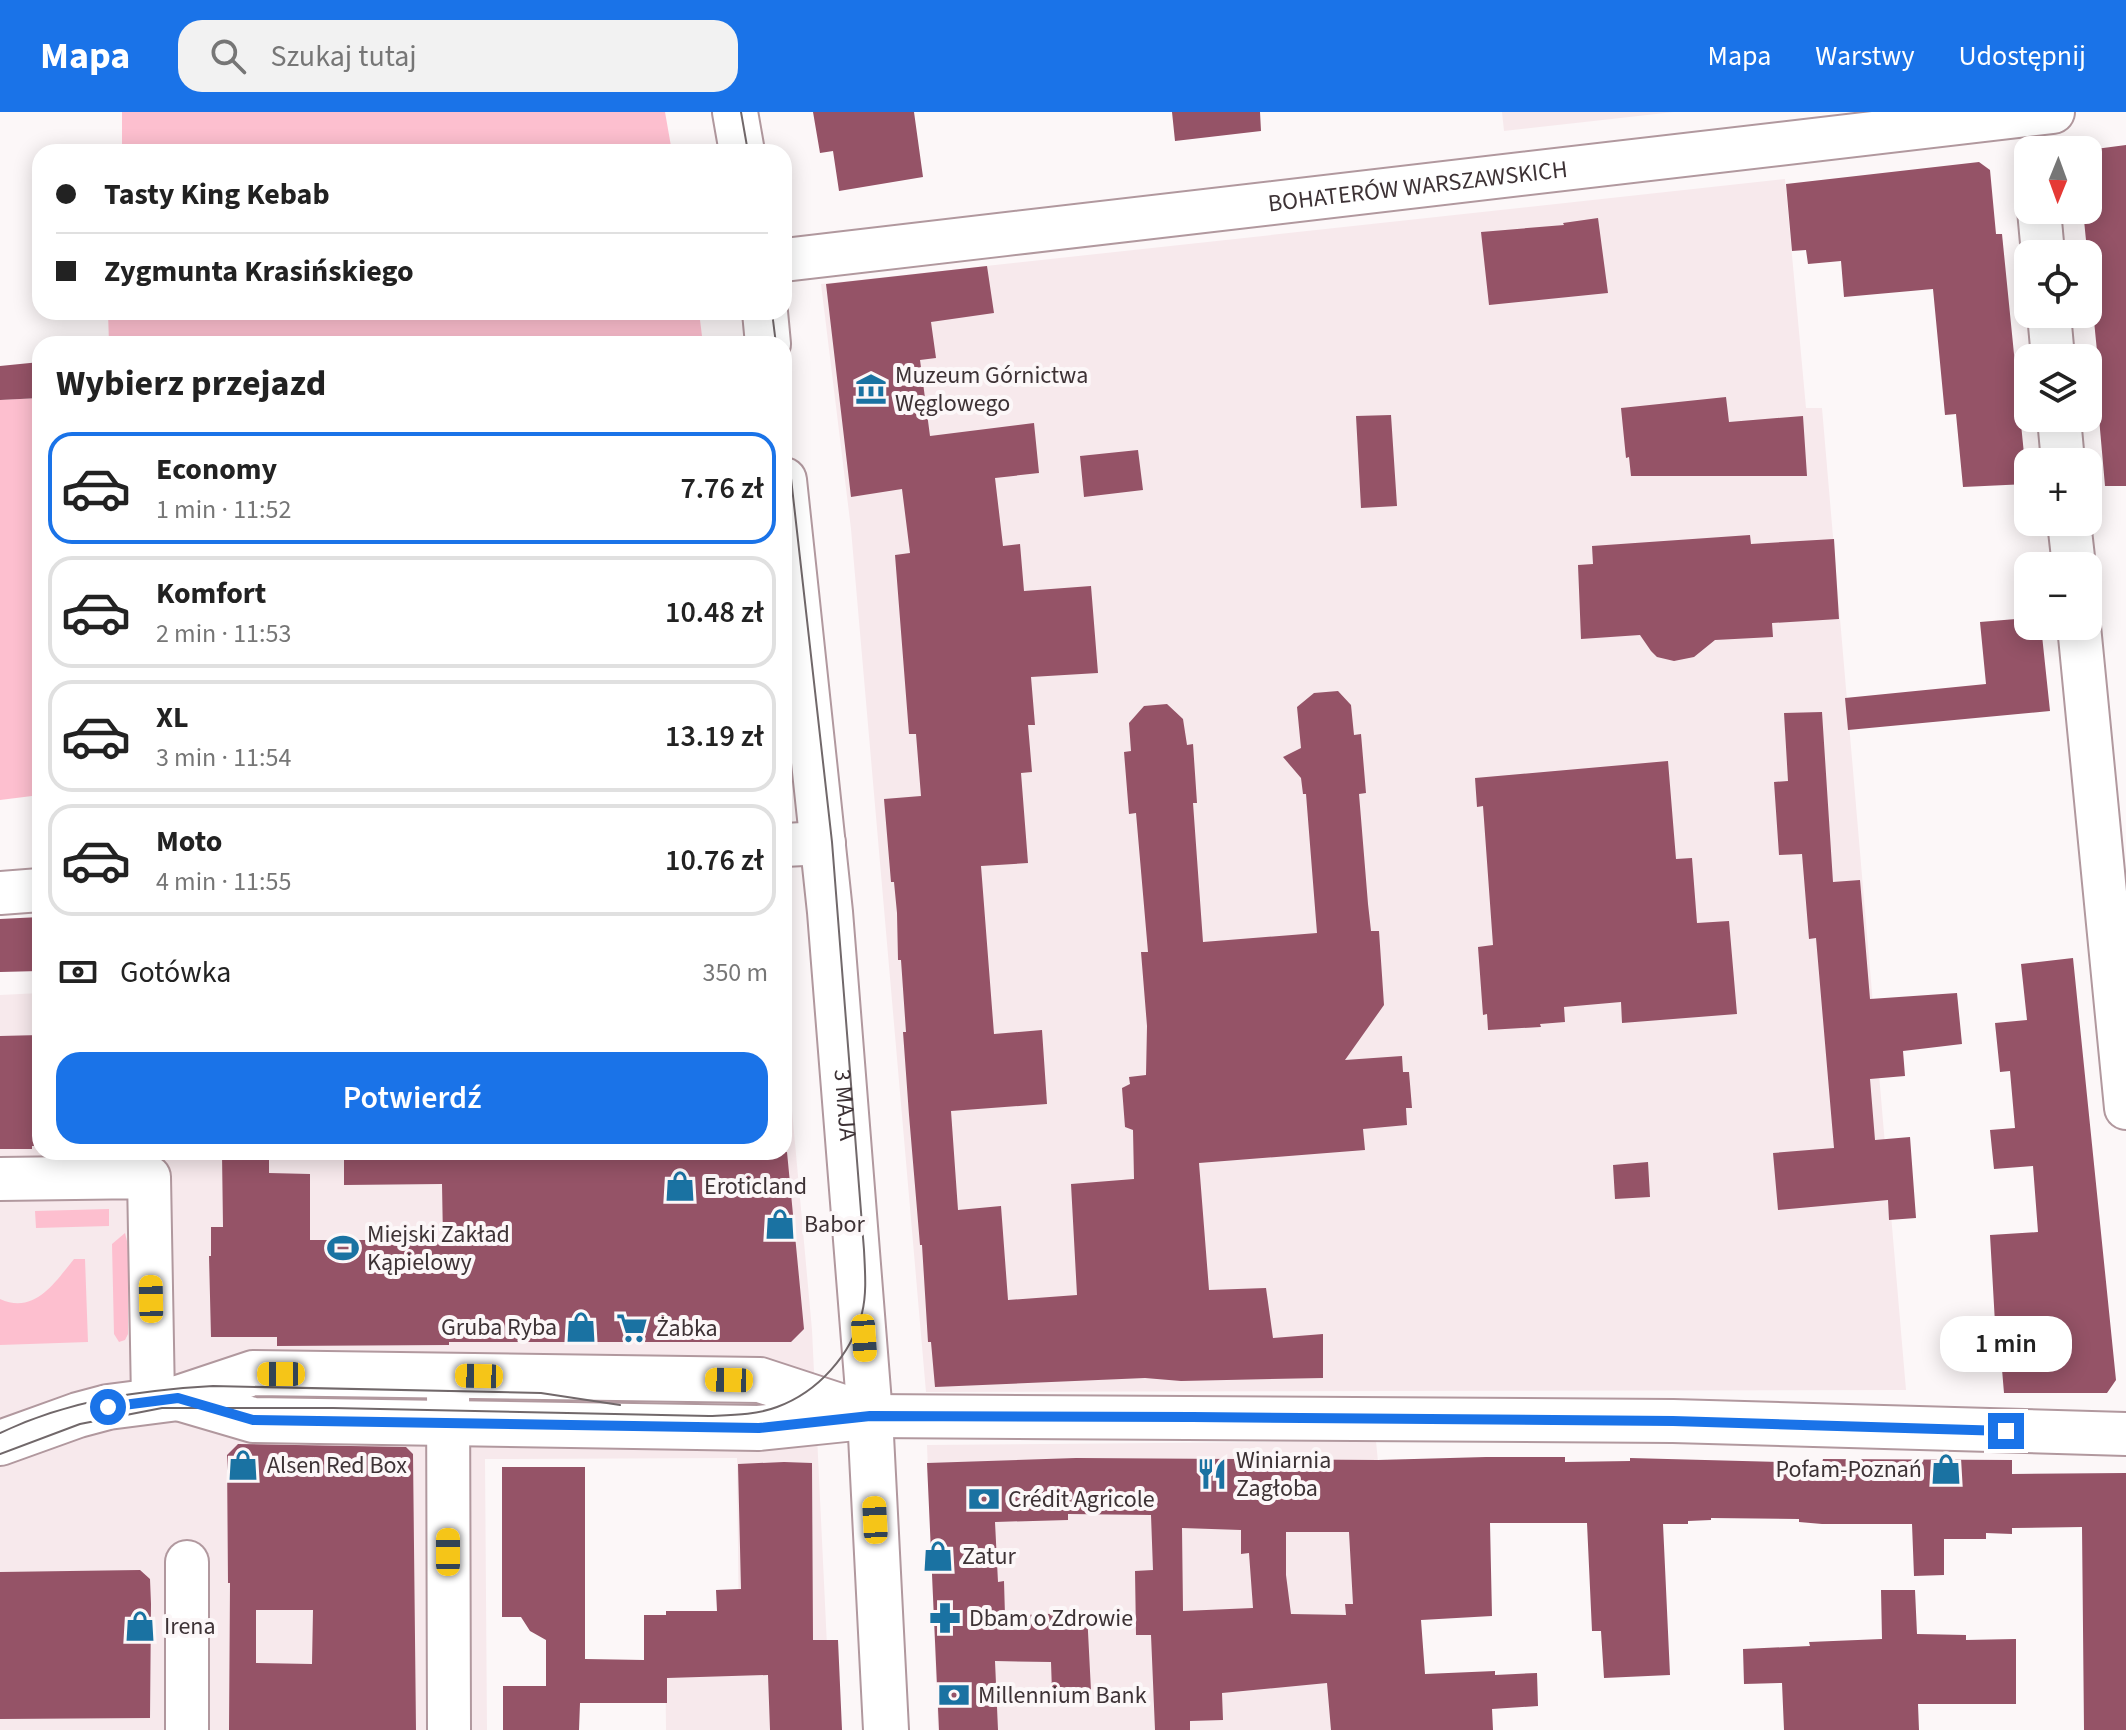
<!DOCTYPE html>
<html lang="pl">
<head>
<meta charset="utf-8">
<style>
	body { margin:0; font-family:"Source Sans 3",sans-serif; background:#f2f2f2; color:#222; height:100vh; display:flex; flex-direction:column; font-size:30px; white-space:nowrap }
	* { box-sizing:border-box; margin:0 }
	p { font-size:26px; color:#767676 }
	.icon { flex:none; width:44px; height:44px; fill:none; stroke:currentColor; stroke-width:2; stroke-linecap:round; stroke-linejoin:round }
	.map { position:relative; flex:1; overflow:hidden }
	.details { position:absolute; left:32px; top:224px; width:760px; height:824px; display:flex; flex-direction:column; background:#fff; border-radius:24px; box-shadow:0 4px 20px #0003 }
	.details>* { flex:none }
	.top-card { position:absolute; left:32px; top:32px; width:760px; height:176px; border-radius:24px; box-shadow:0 4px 20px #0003; display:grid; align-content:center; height:176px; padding:0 24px; background:#fff }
	.needle { width:52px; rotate:181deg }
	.fabs { position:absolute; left:2014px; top:24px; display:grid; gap:16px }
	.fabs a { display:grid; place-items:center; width:88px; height:88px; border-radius:16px; background:#fff; box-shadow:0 4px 20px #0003; font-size:40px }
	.end { position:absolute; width:36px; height:36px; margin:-18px; border:10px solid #1a73e8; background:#fff; box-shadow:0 0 0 4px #fff }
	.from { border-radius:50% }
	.bubble { position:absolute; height:56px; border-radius:24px; background:#fff; box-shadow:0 4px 20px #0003; font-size:26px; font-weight:600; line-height:56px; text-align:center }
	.car { position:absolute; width:24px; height:48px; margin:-24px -12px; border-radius:10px; box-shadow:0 0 6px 2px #0007; background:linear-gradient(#f5c518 24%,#345 0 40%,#f5c518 0 76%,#345 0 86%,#f5c518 0) }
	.top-card b { display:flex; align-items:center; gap:28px; height:76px; font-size:30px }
	.top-card b+b { border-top:2px solid #e0e0e0 }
	.top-card i { width:20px; height:20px; background:#222 }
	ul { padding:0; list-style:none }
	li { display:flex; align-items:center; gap:24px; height:112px; margin:0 16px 12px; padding:0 8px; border:4px solid #e0e0e0; border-radius:24px }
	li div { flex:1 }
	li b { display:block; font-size:30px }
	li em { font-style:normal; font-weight:600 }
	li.on { border-color:#1a73e8 }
	li>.icon { width:72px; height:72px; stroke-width:1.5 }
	h2 { padding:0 24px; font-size:36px; line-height:96px }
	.pay { display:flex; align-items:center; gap:20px; height:88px; padding:0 24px; font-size:30px }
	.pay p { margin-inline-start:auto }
	.button { display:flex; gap:16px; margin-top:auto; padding:16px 24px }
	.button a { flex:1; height:92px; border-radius:24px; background:#1a73e8; color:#fff; font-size:32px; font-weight:600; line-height:92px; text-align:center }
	header { display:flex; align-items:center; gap:48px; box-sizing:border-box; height:112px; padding:0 40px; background:#1a73e8; color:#fff }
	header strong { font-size:38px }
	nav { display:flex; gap:44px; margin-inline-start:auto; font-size:28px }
	.search { width:560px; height:72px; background:#f2f2f2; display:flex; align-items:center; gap:20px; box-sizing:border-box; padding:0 28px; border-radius:24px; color:#767676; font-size:30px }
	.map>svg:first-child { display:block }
	.built { fill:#f7e9ec }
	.green { fill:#fdbfcf }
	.building { fill:#955367; fill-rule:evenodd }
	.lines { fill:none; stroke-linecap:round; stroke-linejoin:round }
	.street-casing { stroke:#b1989e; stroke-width:46 }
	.secondary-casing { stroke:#b1989e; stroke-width:48 }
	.street { stroke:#fff; stroke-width:42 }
	.secondary { stroke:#fff; stroke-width:44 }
	.tram { stroke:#71686a; stroke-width:2 }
	.route { stroke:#1a73e8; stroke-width:10 }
	.labels { text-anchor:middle; stroke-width:8; stroke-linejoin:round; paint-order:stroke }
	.street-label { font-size:24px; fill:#3d3235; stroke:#fcf7f8 }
	.poi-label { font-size:24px; fill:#3d3235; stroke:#fcf7f8; text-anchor:start }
</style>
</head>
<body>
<header>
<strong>Mapa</strong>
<div class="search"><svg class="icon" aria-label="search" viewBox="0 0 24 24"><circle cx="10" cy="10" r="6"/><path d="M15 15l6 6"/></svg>Szukaj tutaj</div>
<nav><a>Mapa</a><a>Warstwy</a><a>Udostępnij</a></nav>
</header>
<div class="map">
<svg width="2126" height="1618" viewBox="0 0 2126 1618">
	<rect width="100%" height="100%" fill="#fcf7f8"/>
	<path class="built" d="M1502,0H1674L1504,19Z
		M1785,67L1806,296H1822L1906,1278L926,1280L851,417L821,172Z
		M40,881V1040H784V910L812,1218L831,1618H666L665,1525L739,1524L737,1346L485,1347L487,1618H0V883Z
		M1376,1329L1404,1618H938L927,1333Z"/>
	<path class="green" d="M122,0H665L672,40H122Z
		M108,200H699L703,232H109Z
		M40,286V683L0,688V288Z
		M109,1097V1114L36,1116L35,1099Z
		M125,1121L128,1133V1222L125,1228L119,1230L114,1222L112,1132Z
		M74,1147H85L88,1230L0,1233V1187C35,1203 55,1170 74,1147Z"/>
	<path class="building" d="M813,0H914L923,65L839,79L833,39L820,41Z
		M1172,0H1260L1261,19L1175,29Z
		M2126,33V374H2105L2094,249H2098L2083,98H2088V38Z
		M1979,50L1990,58L1996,122H2002L2027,372L1963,375L1956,302L1945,303L1933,177L1844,185L1841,149L1808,152L1806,138L1792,139L1786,72Z
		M1598,106L1608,181L1489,193L1481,120L1564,113L1563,111Z
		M987,154L994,201L931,210L936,246L920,248L930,324L1034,311L1039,361L995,366L1003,434L1020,432L1024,479L1091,474L1098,561L1031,565L1035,613H1028L1032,660L1021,661L1028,751L981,754L994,922L1042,918L1047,992L951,999L958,1098L1001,1094L1008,1188L1077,1183L1071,1072L1134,1067L1133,1018L1125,1015L1122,976L1130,972L1129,965L1146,963L1147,914L1141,840H1148L1136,701L1129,702L1124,640L1131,639L1129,611L1144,594L1167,592L1183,607L1187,633L1193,632L1197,691H1193L1203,830L1317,821L1306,682H1303L1301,666L1283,645L1301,636L1297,595L1314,581L1338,579L1351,593L1354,623L1361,622L1366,681L1359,682L1368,792L1371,819H1379L1384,893L1345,948L1402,944L1403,960H1409L1412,996H1406L1407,1013L1363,1017L1365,1038L1199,1051L1209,1178L1266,1176L1273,1226L1323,1222V1266L1181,1269L1145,1266L935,1275L931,1230H928L922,1133H920L909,1003L903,920H906L901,848H898L897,801L894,770H891L884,687L921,684L916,622H909L895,443L910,441L902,377L851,385L826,172Z
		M40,250V286L0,288V254Z
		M1726,285L1729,310L1803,304L1807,364H1631L1629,345L1626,346L1621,296Z
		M1391,303L1397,394L1361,396L1356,304Z
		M1138,338L1143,378L1084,385L1080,344Z
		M1750,423L1751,432L1834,427L1839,507L1772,511L1773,525L1715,528L1694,545L1674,549L1657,545L1651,539L1640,523L1581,527L1578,453L1593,452L1592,434Z
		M2028,506V514H2041L2050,599L1848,618L1845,586L1986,572L1980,510Z
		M1822,600L1833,770L1860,768L1870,887L1957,881L1962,932L1903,939L1905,964L1870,967L1875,1028L1910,1025L1916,1106L1889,1108L1888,1088L1778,1098L1773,1041L1834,1036L1816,826L1809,827L1802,742L1779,743L1774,670L1788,669L1784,601Z
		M1668,649L1676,747L1692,746L1697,811L1729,809L1737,902L1622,911L1621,890L1564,895L1565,910L1540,912L1541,915L1488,918L1487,902L1483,903L1478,835L1493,833L1483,694L1477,695L1475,666Z
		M40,805V859L0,860V807Z
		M2073,846L2116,1268L2107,1281H2004L1998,1210L1995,1211L1990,1123L2038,1120L2033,1054L1994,1057L1990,1018L2015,1016L2010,959L2000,960L1995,911L2027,908L2021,852Z
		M40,923V1034H32V1037H0V924Z
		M269,1040V1061L310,1062V1128H443L442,1072L344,1073V1040H412V1044L581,1045L647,1044V1040H787L804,1217L791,1230H449V1233L277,1234V1225H211L209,1144H211V1115H223L222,1042Z
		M1648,1050L1650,1085L1615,1087L1613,1053Z
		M238,1332L406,1335L413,1342L416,1618H229L230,1471H228L227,1343ZM256,1498H313L312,1552L256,1551Z
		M1486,1345H1565V1350L1630,1349V1346L1822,1351L1823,1347L2012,1348V1362L2126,1361V1618H2084L2082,1415L2012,1416V1422L1986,1421V1427H1944V1463L1914,1464L1912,1412H1822L1799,1410V1407L1711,1406V1408L1688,1409V1412H1663L1670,1563L1604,1566L1601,1519H1592L1587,1411H1490L1492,1504L1421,1508L1425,1562L1495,1559V1563L1537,1561L1538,1594L1492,1597L1493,1618H1331L1327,1571L1222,1581L1223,1608L1190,1609V1618H1155L1151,1523H1136L1135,1459L1153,1458L1151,1403L1068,1402V1408L995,1410L998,1470L1004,1469L1005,1504L1087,1500L1091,1579L1052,1580L1051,1550L995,1549L998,1618H939L927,1351L1076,1346L1378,1348ZM1182,1416L1241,1418V1442L1249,1441L1253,1496L1183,1499ZM1286,1420H1349L1353,1492H1345L1346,1503L1291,1502L1286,1463Z
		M784,1350L812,1351L813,1528H838L842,1618H770L768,1563L667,1566V1591H580L579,1618H503V1574H546V1528L530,1519L521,1505H502V1355H585V1547L644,1548V1503H666V1499H717L716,1478L741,1477L738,1352Z
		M140,1458L150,1467L151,1492L150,1606L0,1607V1460Z
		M1881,1478H1915L1917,1522L1966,1523V1528L2016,1527V1592H1918L1919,1618H1784L1782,1571L1744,1572L1743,1537L1810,1534L1809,1530L1882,1527Z"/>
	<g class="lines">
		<defs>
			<g id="street">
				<path d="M2039,98L2043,142"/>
				<path id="s1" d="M784,148L2053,0"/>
				<path d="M2049,202L2053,246"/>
				<path d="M2059,306L2063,350"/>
				<path d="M2069,410L2074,454"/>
				<path d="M2079,514L2126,996"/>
				<path d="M784,733L824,731"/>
				<path d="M0,781L40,778"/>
				<path d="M0,1067L149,1065L153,1287"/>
				<path d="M448,1263L449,1618"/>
				<path d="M870,1304L1673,1309L2126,1322"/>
				<path d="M187,1450V1618"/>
			</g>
			<g id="secondary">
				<path d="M735,0L742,40"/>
				<path d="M765,200L768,232"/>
				<path id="s2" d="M784,368L830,800L870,1304L886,1618"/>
				<path d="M178,1286L253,1308L759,1316L855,1306"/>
				<path d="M0,1331L78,1303L108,1295L178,1286L253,1261L760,1268L870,1304"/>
			</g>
		</defs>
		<use href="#street" class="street-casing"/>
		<use href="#secondary" class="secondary-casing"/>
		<use href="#street" class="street"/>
		<use href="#secondary" class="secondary"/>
		<path class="tram" d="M741,0L748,40
			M772,200L776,232
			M0,1321C67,1289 139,1278 213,1274L541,1281L620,1293
			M0,1342L80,1312L162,1296H333L709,1304C732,1303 756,1303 777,1295C818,1280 851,1243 862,1201C867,1181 865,1159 864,1138L832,730L784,304"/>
	</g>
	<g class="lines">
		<path class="route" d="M108,1295L178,1286L253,1308L759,1316L870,1304L1192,1305L1673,1309L2006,1319"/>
	</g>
	<defs>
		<symbol id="museum-bare" viewBox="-9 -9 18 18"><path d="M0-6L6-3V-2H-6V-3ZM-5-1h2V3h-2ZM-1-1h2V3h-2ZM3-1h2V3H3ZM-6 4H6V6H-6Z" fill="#1a72a2" stroke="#fcf7f8" stroke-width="2.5" paint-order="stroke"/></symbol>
		<symbol id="shop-bare" viewBox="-9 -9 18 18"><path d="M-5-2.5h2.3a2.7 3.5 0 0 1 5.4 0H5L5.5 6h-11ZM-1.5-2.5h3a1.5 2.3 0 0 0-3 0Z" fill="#1a72a2" stroke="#fcf7f8" stroke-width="2.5" paint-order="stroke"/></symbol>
		<symbol id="stadium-bare" viewBox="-9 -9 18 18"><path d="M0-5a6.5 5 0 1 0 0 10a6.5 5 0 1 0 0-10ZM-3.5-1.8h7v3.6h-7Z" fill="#1a72a2" stroke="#fcf7f8" stroke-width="2.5" paint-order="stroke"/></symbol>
		<symbol id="supermarket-bare" viewBox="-9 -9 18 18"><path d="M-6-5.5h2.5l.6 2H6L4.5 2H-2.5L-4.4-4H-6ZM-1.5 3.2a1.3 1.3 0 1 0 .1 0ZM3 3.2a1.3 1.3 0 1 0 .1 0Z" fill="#1a72a2" stroke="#fcf7f8" stroke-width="2.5" paint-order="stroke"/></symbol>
		<symbol id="restaurant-bare" viewBox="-9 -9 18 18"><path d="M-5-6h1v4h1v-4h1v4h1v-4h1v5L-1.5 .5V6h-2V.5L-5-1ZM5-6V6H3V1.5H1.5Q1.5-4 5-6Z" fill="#1a72a2" stroke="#fcf7f8" stroke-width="2.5" paint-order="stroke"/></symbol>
		<symbol id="bank-bare" viewBox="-9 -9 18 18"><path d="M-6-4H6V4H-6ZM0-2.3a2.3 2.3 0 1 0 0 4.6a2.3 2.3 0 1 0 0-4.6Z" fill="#1a72a2" stroke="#fcf7f8" stroke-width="2.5" paint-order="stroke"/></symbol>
		<symbol id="pharmacy-bare" viewBox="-9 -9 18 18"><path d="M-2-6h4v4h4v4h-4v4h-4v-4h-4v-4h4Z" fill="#1a72a2" stroke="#fcf7f8" stroke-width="2.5" paint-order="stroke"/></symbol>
	</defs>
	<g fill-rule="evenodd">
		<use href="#museum-bare" x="849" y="255" width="44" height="44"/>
		<use href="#shop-bare" x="658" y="1052" width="44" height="44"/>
		<use href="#shop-bare" x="758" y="1090" width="44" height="44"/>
		<use href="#stadium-bare" x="321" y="1114" width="44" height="44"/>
		<use href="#shop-bare" x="559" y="1193" width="44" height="44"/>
		<use href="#supermarket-bare" x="610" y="1194" width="44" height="44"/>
		<use href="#shop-bare" x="221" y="1331" width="44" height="44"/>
		<use href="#shop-bare" x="1924" y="1335" width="44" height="44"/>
		<use href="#restaurant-bare" x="1190" y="1340" width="44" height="44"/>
		<use href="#bank-bare" x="962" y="1365" width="44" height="44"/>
		<use href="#shop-bare" x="916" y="1422" width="44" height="44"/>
		<use href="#pharmacy-bare" x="923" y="1484" width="44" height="44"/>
		<use href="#shop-bare" x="118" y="1492" width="44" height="44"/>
		<use href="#bank-bare" x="932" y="1561" width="44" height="44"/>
	</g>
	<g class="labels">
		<g class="street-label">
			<text dy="8" stroke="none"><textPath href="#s1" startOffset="638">BOHATERÓW WARSZAWSKICH</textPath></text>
			<text dy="8" stroke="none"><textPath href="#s2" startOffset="628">3 MAJA</textPath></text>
		</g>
		<g class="poi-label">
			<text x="895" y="271">Muzeum Górnictwa<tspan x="895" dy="28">Węglowego</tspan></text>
			<text x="704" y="1082">Eroticland</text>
			<text x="804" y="1120">Babor</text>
			<text x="367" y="1130">Miejski Zakład<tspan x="367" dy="28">Kąpielowy</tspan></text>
			<text x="557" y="1223" text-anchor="end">Gruba Ryba</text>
			<text x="656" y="1224">Żabka</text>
			<text x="1236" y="1356">Winiarnia<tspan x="1236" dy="28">Zagłoba</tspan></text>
			<text x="267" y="1361">Alsen Red Box</text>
			<text x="1922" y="1365" text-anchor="end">Pofam-Poznań</text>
			<text x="1008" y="1395">Crédit Agricole</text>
			<text x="962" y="1452">Zatur</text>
			<text x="969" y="1514">Dbam o Zdrowie</text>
			<text x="164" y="1522">Irena</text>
			<text x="978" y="1591">Millennium Bank</text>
		</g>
	</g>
</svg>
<div class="fabs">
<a><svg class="needle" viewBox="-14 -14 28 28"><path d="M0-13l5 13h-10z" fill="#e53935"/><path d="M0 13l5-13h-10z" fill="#767676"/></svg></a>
<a><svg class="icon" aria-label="locate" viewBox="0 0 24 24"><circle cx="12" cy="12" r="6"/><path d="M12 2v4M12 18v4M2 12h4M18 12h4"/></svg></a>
<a><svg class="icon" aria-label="layers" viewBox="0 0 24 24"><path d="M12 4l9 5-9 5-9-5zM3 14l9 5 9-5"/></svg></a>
<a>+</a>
<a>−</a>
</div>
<i class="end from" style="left:108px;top:1295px"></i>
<i class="end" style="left:2006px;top:1319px"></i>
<div class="bubble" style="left:1940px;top:1204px;width:132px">1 min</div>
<i class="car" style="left:151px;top:1187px;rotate:359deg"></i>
<i class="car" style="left:864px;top:1226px;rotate:176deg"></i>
<i class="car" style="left:281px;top:1262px;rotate:270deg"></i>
<i class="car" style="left:479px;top:1264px;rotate:271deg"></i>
<i class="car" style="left:729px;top:1268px;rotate:271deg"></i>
<i class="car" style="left:875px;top:1408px;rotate:357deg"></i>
<i class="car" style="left:448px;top:1440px;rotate:0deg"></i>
<div class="top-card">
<b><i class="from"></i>Tasty King Kebab</b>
<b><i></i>Zygmunta Krasińskiego</b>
</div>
<section class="details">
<h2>Wybierz przejazd</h2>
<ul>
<li class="on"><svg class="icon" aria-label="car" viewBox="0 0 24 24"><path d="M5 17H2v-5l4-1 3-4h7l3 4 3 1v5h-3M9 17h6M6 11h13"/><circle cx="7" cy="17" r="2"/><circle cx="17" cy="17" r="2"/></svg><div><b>Economy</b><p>1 min · 11:52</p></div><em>7.76 zł</em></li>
<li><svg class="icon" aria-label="car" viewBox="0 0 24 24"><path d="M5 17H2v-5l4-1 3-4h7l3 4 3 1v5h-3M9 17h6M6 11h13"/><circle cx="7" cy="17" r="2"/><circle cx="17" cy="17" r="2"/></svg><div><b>Komfort</b><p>2 min · 11:53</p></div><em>10.48 zł</em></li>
<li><svg class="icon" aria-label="car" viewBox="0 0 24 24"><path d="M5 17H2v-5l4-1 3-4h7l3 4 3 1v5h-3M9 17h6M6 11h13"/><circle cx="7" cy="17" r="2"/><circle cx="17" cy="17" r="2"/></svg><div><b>XL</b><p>3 min · 11:54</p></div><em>13.19 zł</em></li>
<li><svg class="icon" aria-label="car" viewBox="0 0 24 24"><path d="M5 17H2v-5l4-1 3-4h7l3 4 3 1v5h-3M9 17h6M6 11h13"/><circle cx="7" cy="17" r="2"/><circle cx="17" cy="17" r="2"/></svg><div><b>Moto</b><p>4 min · 11:55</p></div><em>10.76 zł</em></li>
</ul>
<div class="pay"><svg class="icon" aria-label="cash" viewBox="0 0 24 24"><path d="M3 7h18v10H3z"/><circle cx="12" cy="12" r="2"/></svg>Gotówka<p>350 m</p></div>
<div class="button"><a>Potwierdź</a></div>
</section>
</div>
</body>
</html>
